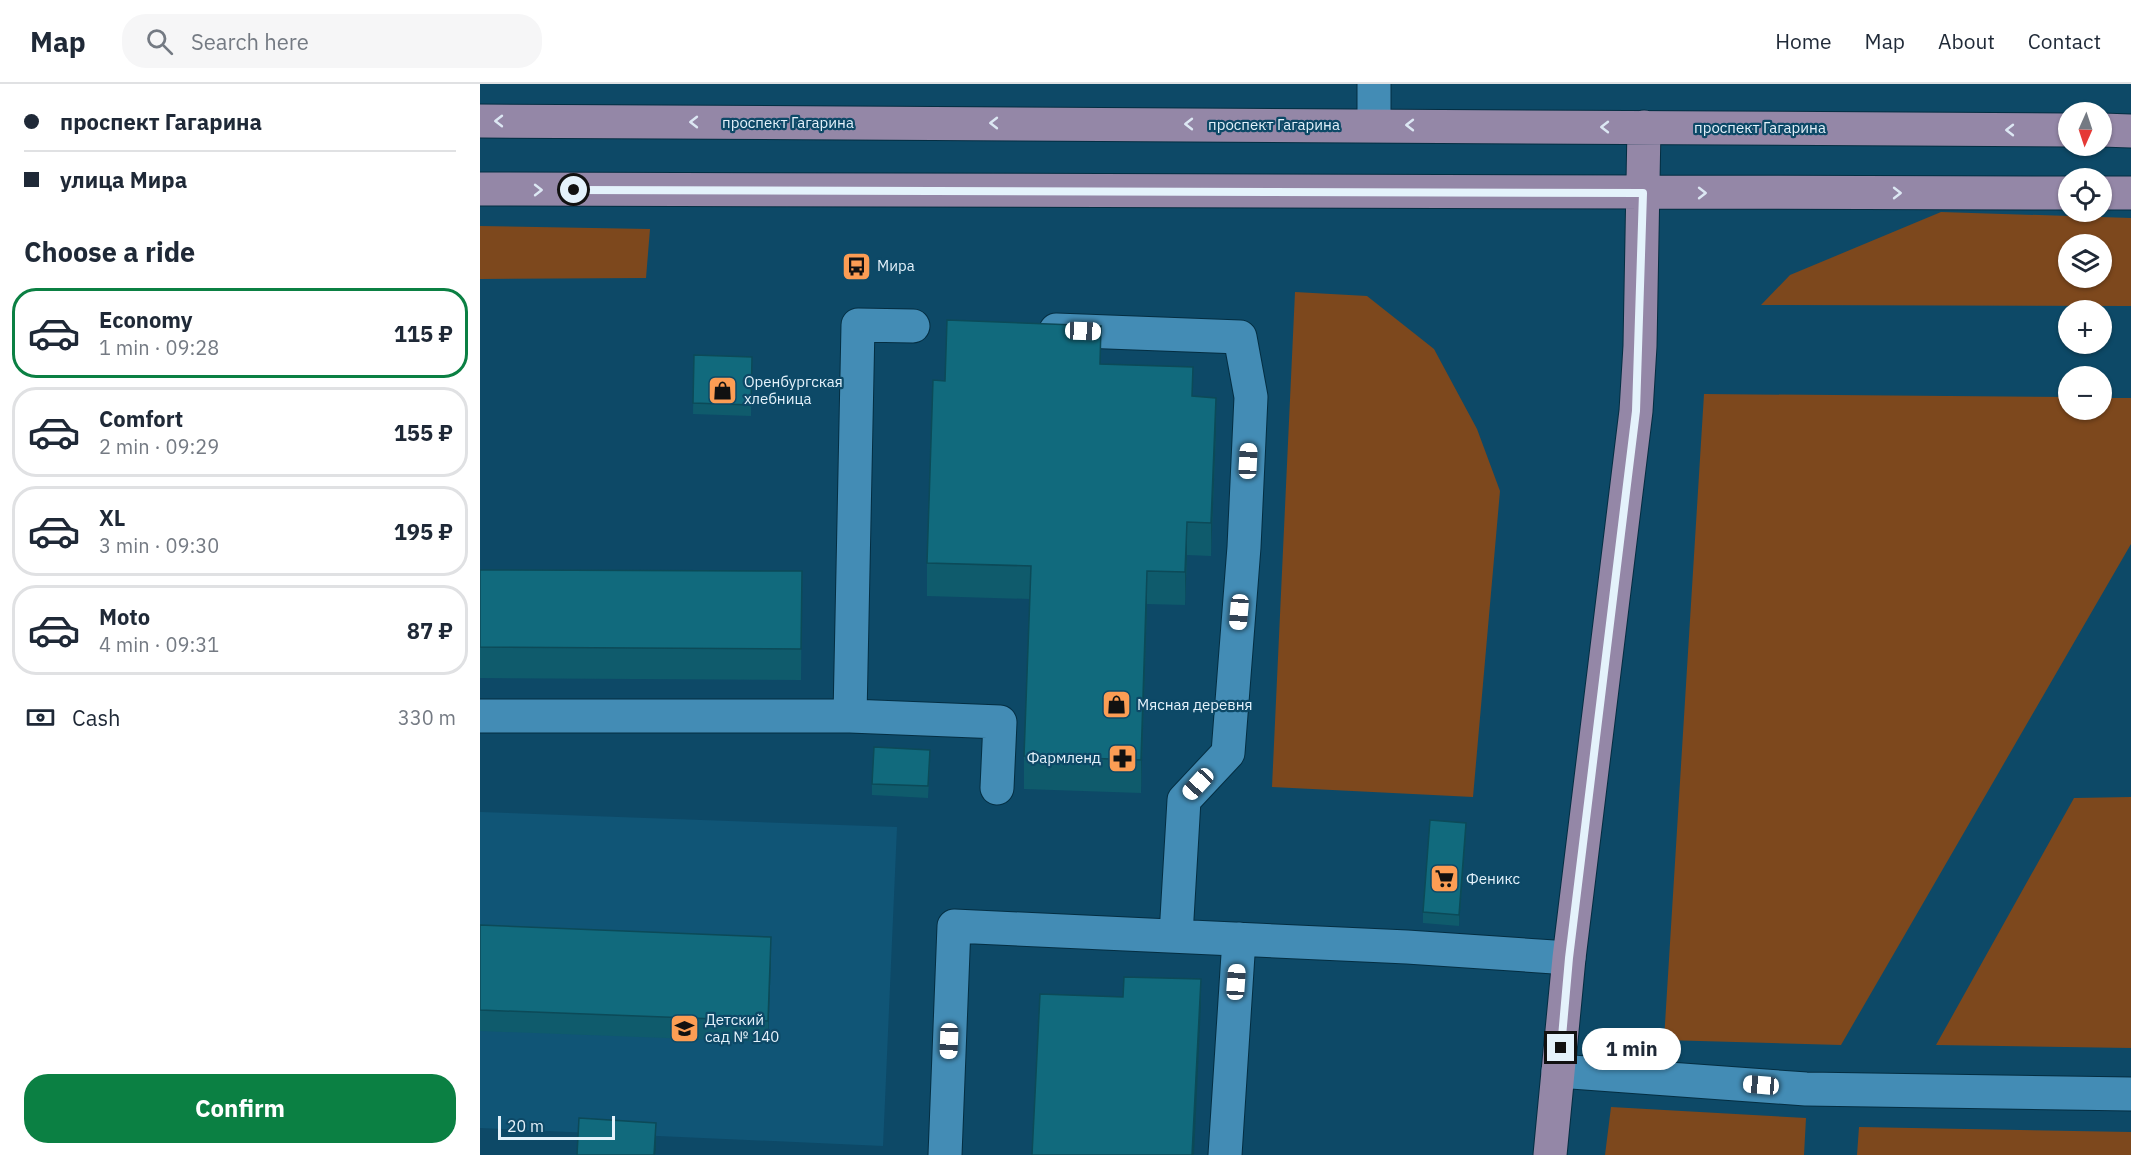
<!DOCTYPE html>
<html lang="en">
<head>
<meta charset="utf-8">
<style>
	body { margin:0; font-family:"IBM Plex Sans",sans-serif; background:#f6f6f7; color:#1f2937; height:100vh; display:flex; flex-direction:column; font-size:22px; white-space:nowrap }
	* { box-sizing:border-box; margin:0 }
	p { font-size:20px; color:#747a83 }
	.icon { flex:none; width:33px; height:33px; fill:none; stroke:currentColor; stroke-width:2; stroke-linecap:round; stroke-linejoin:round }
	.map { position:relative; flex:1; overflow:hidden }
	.drawer { display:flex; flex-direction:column; background:#fff; width:480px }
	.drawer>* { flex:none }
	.hud { display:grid; align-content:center; height:132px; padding:0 24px; background:#fff }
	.needle { width:39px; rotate:183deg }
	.buttons { position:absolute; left:1578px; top:18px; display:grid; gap:12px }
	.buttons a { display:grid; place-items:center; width:54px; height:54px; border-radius:50%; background:#fff; box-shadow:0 2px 4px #0004; font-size:30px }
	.scale { position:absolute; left:18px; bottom:15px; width:117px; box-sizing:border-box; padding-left:6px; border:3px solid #e4f2fb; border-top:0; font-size:16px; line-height:21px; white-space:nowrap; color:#e4f2fb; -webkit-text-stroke:4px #0d4967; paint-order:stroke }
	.end { position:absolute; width:27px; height:27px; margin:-14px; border:8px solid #e4f2fb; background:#111; box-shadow:0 0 0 3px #111 }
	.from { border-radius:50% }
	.bubble { position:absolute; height:42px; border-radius:21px; background:#fff; box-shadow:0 2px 4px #0004; font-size:20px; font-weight:700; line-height:42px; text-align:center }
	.car { position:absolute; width:18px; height:36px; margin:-18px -9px; border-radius:8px; box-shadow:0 0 4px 2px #0007; background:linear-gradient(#fff 24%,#345 0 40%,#fff 0 76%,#345 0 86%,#fff 0) }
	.hud b { display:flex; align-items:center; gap:21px; height:57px; font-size:22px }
	.hud b+b { border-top:2px solid #e0e1e3 }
	.hud i { width:15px; height:15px; background:#1f2937 }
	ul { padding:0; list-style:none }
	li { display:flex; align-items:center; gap:18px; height:90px; margin:0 12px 9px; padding:0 12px; border:3px solid #e0e1e3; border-radius:24px }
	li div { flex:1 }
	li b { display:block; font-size:22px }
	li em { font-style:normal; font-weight:700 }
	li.selected { border-color:#0b8043 }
	li>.icon { width:54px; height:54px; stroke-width:1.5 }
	h2 { padding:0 24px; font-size:27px; line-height:72px }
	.pay { display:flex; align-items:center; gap:15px; height:66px; padding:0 24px; font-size:22px }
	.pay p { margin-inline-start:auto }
	.cta { display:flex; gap:12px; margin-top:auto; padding:12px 24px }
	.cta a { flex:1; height:69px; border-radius:24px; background:#0b8043; color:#fff; font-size:24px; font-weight:700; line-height:69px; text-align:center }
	header { display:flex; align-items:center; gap:36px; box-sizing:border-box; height:84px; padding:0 30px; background:#fff; border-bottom:2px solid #e0e1e3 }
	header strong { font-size:28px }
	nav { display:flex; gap:33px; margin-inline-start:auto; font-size:21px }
	.search { width:420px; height:54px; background:#f6f6f7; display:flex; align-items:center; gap:15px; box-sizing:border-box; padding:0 21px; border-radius:24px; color:#747a83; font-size:22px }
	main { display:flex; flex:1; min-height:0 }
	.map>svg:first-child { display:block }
	.built { fill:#105576 }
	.green { fill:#7d481d; fill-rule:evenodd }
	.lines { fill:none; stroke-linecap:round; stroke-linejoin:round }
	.minor-casing { stroke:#042e42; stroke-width:35 }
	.major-casing { stroke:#042e42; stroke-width:35 }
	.minor { stroke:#438cb5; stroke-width:33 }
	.major { stroke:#9487a7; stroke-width:33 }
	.wall { fill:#0f5b6c }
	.shaded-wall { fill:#0c4a58 }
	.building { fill:#116a7d; stroke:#0c4a58; stroke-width:1.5 }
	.oneway { stroke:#dce7f3 }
	.route { stroke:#e4f2fb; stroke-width:8 }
	.labels { text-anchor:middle; stroke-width:4.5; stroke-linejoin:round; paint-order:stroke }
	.street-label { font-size:15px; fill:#e4f2fb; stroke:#0d4967 }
	.poi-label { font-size:15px; fill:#e4f2fb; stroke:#0d4967; text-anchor:start }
</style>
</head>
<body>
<header>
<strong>Map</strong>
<div class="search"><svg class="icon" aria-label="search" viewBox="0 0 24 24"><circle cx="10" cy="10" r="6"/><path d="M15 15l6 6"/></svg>Search here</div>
<nav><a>Home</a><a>Map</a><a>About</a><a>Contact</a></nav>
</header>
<main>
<section class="drawer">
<div class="hud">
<b><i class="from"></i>проспект Гагарина</b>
<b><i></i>улица Мира</b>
</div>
<h2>Choose a ride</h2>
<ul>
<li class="selected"><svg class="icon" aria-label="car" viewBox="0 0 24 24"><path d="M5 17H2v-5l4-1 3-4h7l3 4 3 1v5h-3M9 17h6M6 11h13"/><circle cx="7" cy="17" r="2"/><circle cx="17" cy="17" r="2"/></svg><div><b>Economy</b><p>1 min · 09:28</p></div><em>115 ₽</em></li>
<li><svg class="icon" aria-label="car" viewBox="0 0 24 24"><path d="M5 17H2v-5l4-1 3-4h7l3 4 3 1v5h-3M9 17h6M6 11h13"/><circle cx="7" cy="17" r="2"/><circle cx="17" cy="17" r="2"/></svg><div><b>Comfort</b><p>2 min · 09:29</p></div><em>155 ₽</em></li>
<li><svg class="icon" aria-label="car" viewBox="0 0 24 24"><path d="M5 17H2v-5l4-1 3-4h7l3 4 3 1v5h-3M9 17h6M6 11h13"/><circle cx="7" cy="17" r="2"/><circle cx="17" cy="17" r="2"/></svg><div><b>XL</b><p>3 min · 09:30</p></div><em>195 ₽</em></li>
<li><svg class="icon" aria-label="car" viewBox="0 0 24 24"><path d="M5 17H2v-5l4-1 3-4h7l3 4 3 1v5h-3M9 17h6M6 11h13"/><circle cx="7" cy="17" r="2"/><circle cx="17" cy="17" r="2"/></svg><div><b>Moto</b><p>4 min · 09:31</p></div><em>87 ₽</em></li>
</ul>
<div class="pay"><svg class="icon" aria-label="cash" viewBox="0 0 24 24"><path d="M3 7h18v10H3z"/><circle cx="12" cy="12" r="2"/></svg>Cash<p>330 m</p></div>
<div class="cta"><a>Confirm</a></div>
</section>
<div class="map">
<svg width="1651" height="1071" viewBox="0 0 1651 1071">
	<rect width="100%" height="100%" fill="#0d4967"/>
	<path class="built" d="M0,728L417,743L403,1062L0,1044Z"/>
	<path class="green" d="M1461,128L1651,134V222L1281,221L1310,191ZM1588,160H1622V194H1588Z
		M0,142L170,145L166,194L0,195Z
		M815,208L887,212L954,265L997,345L1020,407L993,713L792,703Z
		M1224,310L1588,313V326H1622V314H1651V460L1361,961L1184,956Z
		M1651,713V964L1456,961L1594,714Z
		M1131,1023L1326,1034L1324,1071H1125Z
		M1379,1043L1651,1048V1071H1377Z"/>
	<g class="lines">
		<defs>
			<path id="minor" d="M894,41V0
				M576,246L760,253L771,313L764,463L748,669L704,716L696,851
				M0,632H370L378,241L433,242
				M370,632L520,638L517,704
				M1078,987L1326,1005L1651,1010
				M465,1071L474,842L927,863L1089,874
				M745,1071L759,855"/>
			<path id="major" d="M0,37L1588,46
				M1622,46L1651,47
				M0,105L1588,109
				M1622,109H1651
				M1070,1071L1089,874L1156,327L1160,262L1164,43"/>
		</defs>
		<use href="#minor" class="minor-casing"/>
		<use href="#major" class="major-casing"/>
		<use href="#minor" class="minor"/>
		<use href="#major" class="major"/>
	</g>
	<path class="wall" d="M214,271L272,273L271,332L213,330Z
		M621,280L713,312L736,347L731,472L707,471L705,521L667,520L661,709L544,705V672L550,515L447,512V479Z
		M0,486L322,487L321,596L0,594Z
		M450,677L448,714L392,711V700Z
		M986,750L979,842L943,839V828Z
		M0,841L291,873L288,958L0,947Z"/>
	<path class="shaded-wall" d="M736,314V347L731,472V439Z
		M707,438V471L705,521V488Z
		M667,487V520L661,709V676Z
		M986,739V750L979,842V831Z
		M291,853V873L288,958V937Z
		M721,895V921L714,1071H712Z
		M176,1039V1065L175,1071H174Z"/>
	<path class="building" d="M467,236L621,242L620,280L713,283L712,312L736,314L731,439L707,438L705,488L667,487L661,676L544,672L551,482L447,479L453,296L465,297Z
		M214,271L272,273L271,321L213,319Z
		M0,486L322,487L321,565L0,563Z
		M394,663L450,666L448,702L392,700Z
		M950,736L986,739L979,831L943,828Z
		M0,841L291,853L288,937L0,926Z
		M644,893L721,895L712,1071H552L560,910L643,913Z
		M99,1034L176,1039L174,1071H97Z"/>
	<defs><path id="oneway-chevron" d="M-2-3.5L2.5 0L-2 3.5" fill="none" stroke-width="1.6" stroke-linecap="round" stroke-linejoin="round" transform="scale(1.5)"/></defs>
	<g class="oneway">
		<use href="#oneway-chevron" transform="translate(19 37) rotate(-180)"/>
		<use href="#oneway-chevron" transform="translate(214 38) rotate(-180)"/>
		<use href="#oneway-chevron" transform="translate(514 39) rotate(-180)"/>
		<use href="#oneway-chevron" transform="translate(709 40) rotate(-180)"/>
		<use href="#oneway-chevron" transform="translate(930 41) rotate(-180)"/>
		<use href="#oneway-chevron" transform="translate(1125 43) rotate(-180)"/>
		<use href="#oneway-chevron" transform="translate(1530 46) rotate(-180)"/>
		<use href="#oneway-chevron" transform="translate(58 106)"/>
		<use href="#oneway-chevron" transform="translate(1222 109)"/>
		<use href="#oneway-chevron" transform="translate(1417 109)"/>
	</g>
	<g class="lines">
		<path class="route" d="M94,106L1163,109L1156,327L1089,874L1081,964"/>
	</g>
	<defs>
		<symbol id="bus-square" viewBox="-11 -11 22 22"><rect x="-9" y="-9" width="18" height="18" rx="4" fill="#fc9d54" stroke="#0d4967"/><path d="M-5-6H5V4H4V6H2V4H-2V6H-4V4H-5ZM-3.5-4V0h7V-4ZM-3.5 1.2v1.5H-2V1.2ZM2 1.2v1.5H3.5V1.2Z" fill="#111"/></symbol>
		<symbol id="shop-square" viewBox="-11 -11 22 22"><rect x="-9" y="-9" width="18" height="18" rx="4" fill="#fc9d54" stroke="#0d4967"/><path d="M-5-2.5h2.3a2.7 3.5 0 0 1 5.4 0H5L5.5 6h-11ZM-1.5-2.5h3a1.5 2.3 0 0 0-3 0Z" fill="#111"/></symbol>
		<symbol id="pharmacy-square" viewBox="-11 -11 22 22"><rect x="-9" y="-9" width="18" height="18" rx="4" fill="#fc9d54" stroke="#0d4967"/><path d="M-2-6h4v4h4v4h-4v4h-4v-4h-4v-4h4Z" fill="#111"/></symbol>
		<symbol id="supermarket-square" viewBox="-11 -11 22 22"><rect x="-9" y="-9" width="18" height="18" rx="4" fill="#fc9d54" stroke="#0d4967"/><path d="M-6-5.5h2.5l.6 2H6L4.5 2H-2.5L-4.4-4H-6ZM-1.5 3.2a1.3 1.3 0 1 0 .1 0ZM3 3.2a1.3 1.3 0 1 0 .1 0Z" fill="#111"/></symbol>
		<symbol id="school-square" viewBox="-11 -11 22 22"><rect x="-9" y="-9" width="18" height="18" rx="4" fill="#fc9d54" stroke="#0d4967"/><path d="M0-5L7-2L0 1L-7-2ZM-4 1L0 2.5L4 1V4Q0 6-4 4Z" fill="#111"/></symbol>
	</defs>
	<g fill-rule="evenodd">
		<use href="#bus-square" x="360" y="166" width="33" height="33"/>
		<use href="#shop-square" x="226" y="290" width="33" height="33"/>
		<use href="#shop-square" x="620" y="604" width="33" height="33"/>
		<use href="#pharmacy-square" x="626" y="658" width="33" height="33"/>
		<use href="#supermarket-square" x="948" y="778" width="33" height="33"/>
		<use href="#school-square" x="188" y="928" width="33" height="33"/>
	</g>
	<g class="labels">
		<g class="street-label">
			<text x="308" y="44">проспект Гагарина</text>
			<text x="794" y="46">проспект Гагарина</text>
			<text x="1280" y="49">проспект Гагарина</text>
		</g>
		<g class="poi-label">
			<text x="397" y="187">Мира</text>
			<text x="264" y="303">Оренбургская<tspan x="264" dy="17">хлебница</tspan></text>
			<text x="657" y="626">Мясная деревня</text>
			<text x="621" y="679" text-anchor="end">Фармленд</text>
			<text x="986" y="800">Феникс</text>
			<text x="225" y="941">Детский<tspan x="225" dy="17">сад № 140</tspan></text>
		</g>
	</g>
</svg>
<div class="buttons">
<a><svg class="needle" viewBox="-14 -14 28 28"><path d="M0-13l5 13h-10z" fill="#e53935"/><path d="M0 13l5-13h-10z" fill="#747a83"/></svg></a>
<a><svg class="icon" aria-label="locate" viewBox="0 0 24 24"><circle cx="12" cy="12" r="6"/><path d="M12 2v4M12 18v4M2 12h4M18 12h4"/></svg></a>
<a><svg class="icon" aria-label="layers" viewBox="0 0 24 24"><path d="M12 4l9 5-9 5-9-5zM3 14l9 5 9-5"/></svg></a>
<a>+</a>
<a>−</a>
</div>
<div class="scale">20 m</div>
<i class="end from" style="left:94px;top:106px"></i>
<i class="end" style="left:1081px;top:964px"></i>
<div class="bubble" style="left:1102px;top:944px;width:99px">1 min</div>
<i class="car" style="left:603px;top:247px;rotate:92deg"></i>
<i class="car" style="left:768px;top:377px;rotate:3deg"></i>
<i class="car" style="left:759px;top:528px;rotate:185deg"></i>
<i class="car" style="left:718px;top:700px;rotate:223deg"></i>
<i class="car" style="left:756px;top:898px;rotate:4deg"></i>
<i class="car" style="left:469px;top:957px;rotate:182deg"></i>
<i class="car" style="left:1281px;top:1001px;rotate:275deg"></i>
</div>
</main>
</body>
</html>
